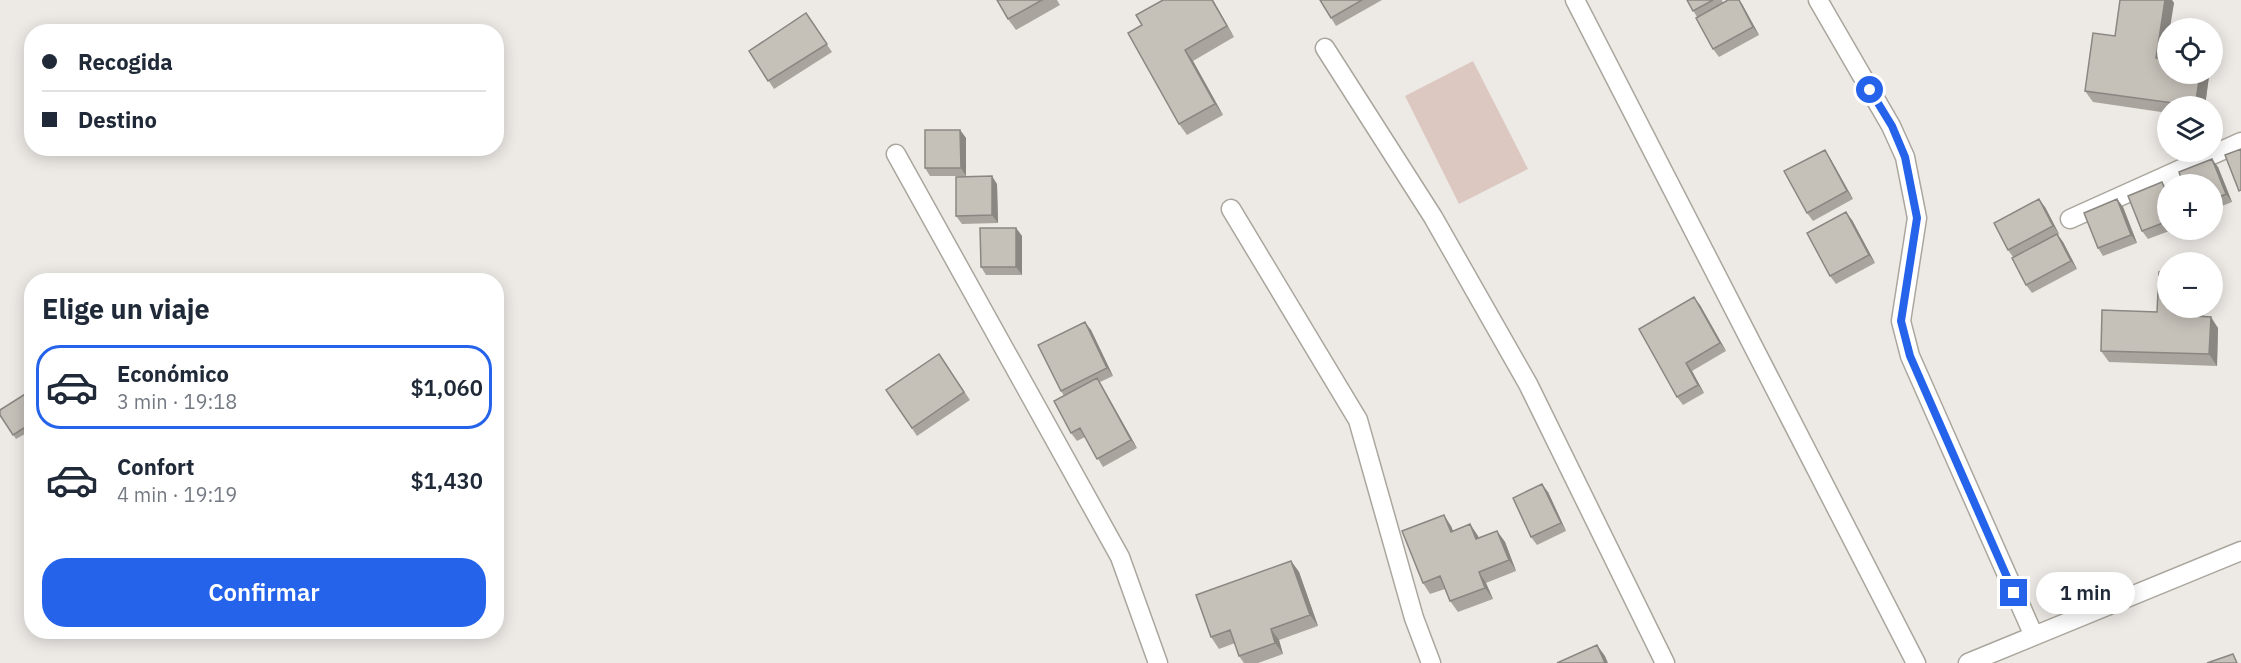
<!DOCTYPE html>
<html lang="es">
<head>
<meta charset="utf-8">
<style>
	body { margin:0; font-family:"IBM Plex Sans",sans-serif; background:#f6f6f7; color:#1f2937; height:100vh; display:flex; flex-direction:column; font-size:22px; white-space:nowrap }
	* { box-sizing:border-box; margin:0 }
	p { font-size:20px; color:#747a83 }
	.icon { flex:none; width:33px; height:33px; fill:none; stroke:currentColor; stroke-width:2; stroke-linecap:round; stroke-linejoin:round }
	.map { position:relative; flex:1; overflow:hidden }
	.drawer { position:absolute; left:24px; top:273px; width:480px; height:366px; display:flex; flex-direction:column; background:#fff; border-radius:24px; box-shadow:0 3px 15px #0003 }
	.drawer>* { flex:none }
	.top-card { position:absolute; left:24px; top:24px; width:480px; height:132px; border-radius:24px; box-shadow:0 3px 15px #0003; display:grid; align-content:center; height:132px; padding:0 18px; background:#fff }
	.fabs { position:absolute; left:2157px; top:18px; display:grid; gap:12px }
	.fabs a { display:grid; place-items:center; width:66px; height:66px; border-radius:50%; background:#fff; box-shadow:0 3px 15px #0003; font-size:30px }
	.end { position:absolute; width:27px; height:27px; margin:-14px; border:8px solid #2563eb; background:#fff; box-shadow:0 0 0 3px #fff }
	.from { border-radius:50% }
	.bubble { position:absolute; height:42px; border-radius:21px; background:#fff; box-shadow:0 3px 15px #0003; font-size:20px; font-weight:600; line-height:42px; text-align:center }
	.top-card b { display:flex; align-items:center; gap:21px; height:57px; font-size:22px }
	.top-card b+b { border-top:2px solid #e0e1e3 }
	.top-card i { width:15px; height:15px; background:#1f2937 }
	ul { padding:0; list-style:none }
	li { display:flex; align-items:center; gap:18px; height:84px; margin:0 12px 9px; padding:0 6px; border:3px solid transparent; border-radius:24px }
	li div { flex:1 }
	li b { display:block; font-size:22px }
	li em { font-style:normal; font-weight:600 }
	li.selected { border-color:#2563eb }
	li>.icon { width:54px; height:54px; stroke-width:1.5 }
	h2 { padding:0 18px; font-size:27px; line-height:72px }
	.action { display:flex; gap:12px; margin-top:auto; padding:12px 18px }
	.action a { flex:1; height:69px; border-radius:24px; background:#2563eb; color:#fff; font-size:24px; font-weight:600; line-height:69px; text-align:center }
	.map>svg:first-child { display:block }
	.green { fill:#dcc8c1 }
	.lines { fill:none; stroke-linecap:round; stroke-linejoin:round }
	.service-casing { stroke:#aaa69d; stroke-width:21 }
	.minor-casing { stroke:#aaa69d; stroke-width:21 }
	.service { stroke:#fff; stroke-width:18 }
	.minor { stroke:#fff; stroke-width:18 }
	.wall { fill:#a9a59e }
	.shaded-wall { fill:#8a8681 }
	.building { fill:#c5c0b8; stroke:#8a8681; stroke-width:1.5 }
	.route { stroke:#2563eb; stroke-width:8 }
</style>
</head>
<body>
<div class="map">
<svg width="2241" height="663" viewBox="0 0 2241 663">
	<rect width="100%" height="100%" fill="#edeae6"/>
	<path class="green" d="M1473,61L1528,169L1459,204L1405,96Z"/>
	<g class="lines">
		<defs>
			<path id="service" d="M1575,0L1916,663
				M1325,48L1433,217L1528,384L1665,663
				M896,154L1120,557L1158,663
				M2070,219L2241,142"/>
			<path id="minor" d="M1818,0L1891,126L1905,157L1917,218L1901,321L1910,356L2034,636
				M1231,209L1358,420L1414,618L1431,663
				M1968,663L2241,551"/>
		</defs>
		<use href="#service" class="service-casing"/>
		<use href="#minor" class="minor-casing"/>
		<use href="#service" class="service"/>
		<use href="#minor" class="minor"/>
	</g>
	<path class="wall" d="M997,0H1057L1060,5L1016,30L1008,19Z
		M1163,0H1213L1234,37L1193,61L1223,115L1187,135L1179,124L1142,25Z
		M1320,0H1382L1336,26Z
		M1687,0H1722L1723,3L1742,4L1759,35L1719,57L1713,49L1697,17Z
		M2120,0H2172L2174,3L2168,28V47L2166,60L2209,76L2205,106H2168V113L2093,102L2085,91L2115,36Z
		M806,13L832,52L774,89L749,51Z
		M960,130L966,138V176H930L925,168Z
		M1830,158L1853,199L1813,221L1807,213Z
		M2218,167L2232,202L2212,210V184Z
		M2162,182L2168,191V230H2172L2148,239L2142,231Z
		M997,184L998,223L962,224L956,216Z
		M2117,199L2123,207L2137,243L2103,256L2098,248Z
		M2045,207L2059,234L2058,235L2063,242L2077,269L2032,293L2026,285L2013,257L2008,250Z
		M1852,220L1875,263L1836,284L1830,276Z
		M1016,228L1022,236V275H986L981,267Z
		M1700,305L1726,351L1692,371L1704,393L1683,405L1677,397Z
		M2168,308H2204L2203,316L2218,328L2217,366L2109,362L2101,351L2157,312Z
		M1091,330L1113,376L1100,382L1137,448L1103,467L1085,437L1077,441L1071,433L1064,396L1061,391Z
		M939,354L970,400L917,436L886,390Z
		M32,393V430L16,439L0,415Z
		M1548,492L1566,531L1537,545L1531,537Z
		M1470,524L1479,538L1497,531L1505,542L1516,571L1486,583L1493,599L1458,612L1450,601L1445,589L1430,594L1423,583L1451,526L1453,531Z
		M1291,561L1299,572L1318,626L1279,640L1283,654L1258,663H1244L1239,656L1235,643L1219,649L1211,637Z"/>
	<path class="shaded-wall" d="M1212,0H1213L1234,37L1227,26Z
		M1739,0L1742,4L1759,35L1753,27Z
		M2165,0H2172L2174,3L2170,28H2168V47L2164,69L2156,58Z
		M1185,50L1193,61L1223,115L1215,104Z
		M2200,74H2207L2209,76L2205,106H2195Z
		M960,130L966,138V176L961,168Z
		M1825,150L1830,158L1853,199L1847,191Z
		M2212,159L2218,167L2232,202L2226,194Z
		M992,176L997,184L998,223L992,215Z
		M2162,182L2167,191L2168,197Z
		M2039,199L2045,207L2059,234L2053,226Z
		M2117,199L2123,207L2137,243L2131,235Z
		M1846,212L1852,220L1875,263L1869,255Z
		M1016,228L1022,236V275L1016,267Z
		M2057,234L2063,242L2077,269L2071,261Z
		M1694,297L1700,305L1726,351L1720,343Z
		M2195,308H2204L2203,327L2195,316Z
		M2211,317L2218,328L2217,366L2209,354Z
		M1085,322L1091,330L1113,376L1107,368Z
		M1686,363L1692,371L1704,393L1698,385Z
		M1097,378L1102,386L1137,448L1131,440Z
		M1542,484L1548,492L1566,531L1561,523Z
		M1444,515L1451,526L1458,544L1451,532Z
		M1470,524L1478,536L1483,550L1476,539Z
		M1497,531L1505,542L1516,571L1509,560Z
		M1291,561L1299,572L1318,626L1310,615Z
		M1479,572L1486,583L1493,599L1485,588Z
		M1271,629L1279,640L1283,654L1275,643Z
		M1597,645L1605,656L1608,663H1605Z"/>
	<path class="building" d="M997,0H1042L1008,19Z
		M1163,0H1212L1227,26L1185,50L1215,104L1179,124L1128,33L1142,25L1136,15Z
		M1320,0H1362L1331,18Z
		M1687,0H1713L1693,11Z
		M1728,0H1739L1753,27L1713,49L1696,18Z
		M2120,0H2165L2156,58L2168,60V74H2200L2195,106L2085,91L2093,33L2115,36Z
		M806,13L827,44L768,81L749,51Z
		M925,130H960L961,168H925Z
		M2241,149V190L2239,191L2225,155Z
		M1825,150L1847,191L1807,213L1784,171Z
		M2212,159L2226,194L2212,200V184H2183L2179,172Z
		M992,176V215L956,216V177Z
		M2162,182L2168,197V221L2142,231L2128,196Z
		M2039,199L2053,226L2008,250L1994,223Z
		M2117,199L2131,235L2098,248L2084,213Z
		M1846,212L1869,255L1830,276L1807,233Z
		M980,228H1016V267H981Z
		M2057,234L2071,261L2026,285L2012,258Z
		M2159,272H2168V308H2195V316L2211,317L2209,354L2101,351L2102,310L2157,312Z
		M1694,297L1720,343L1686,363L1698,385L1677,397L1639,329Z
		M1085,322L1107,368L1061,391L1038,345Z
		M939,354L964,392L912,428L886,390Z
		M1097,378L1131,440L1097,459L1080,428L1071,433L1054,401Z
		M30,391L32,393V423L13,435L0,415V410Z
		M1542,484L1561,523L1531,537L1513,498Z
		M1444,515L1451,532L1470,524L1476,539L1497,531L1509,560L1479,572L1485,588L1450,601L1440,576L1423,583L1402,531Z
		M1291,561L1310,615L1271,629L1275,643L1239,656L1230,630L1211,637L1196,595Z
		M1597,645L1605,663H1557Z
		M2233,654L2237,663H2207Z"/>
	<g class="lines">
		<path class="route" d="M1870,90L1892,126L1905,157L1917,218L1901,321L1910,356L2014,593"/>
	</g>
</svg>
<div class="fabs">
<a><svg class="icon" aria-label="locate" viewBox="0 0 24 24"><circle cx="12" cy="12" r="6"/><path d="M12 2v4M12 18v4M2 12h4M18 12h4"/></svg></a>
<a><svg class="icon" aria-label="layers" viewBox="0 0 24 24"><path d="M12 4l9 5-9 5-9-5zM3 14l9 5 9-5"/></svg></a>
<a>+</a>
<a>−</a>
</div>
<i class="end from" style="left:1870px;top:90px"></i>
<i class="end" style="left:2014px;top:593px"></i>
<div class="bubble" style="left:2036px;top:572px;width:99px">1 min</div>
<div class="top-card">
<b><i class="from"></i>Recogida</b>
<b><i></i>Destino</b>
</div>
<section class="drawer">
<h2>Elige un viaje</h2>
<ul>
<li class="selected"><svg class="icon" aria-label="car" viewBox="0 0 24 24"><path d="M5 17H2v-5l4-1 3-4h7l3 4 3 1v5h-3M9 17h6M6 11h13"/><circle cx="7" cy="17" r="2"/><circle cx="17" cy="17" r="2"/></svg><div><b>Económico</b><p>3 min · 19:18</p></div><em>$1,060</em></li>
<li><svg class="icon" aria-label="car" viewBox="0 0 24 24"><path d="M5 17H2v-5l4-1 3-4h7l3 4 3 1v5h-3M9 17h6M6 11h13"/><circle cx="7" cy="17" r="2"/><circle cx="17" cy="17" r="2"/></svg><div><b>Confort</b><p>4 min · 19:19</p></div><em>$1,430</em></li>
</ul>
<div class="action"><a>Confirmar</a></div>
</section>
</div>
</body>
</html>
